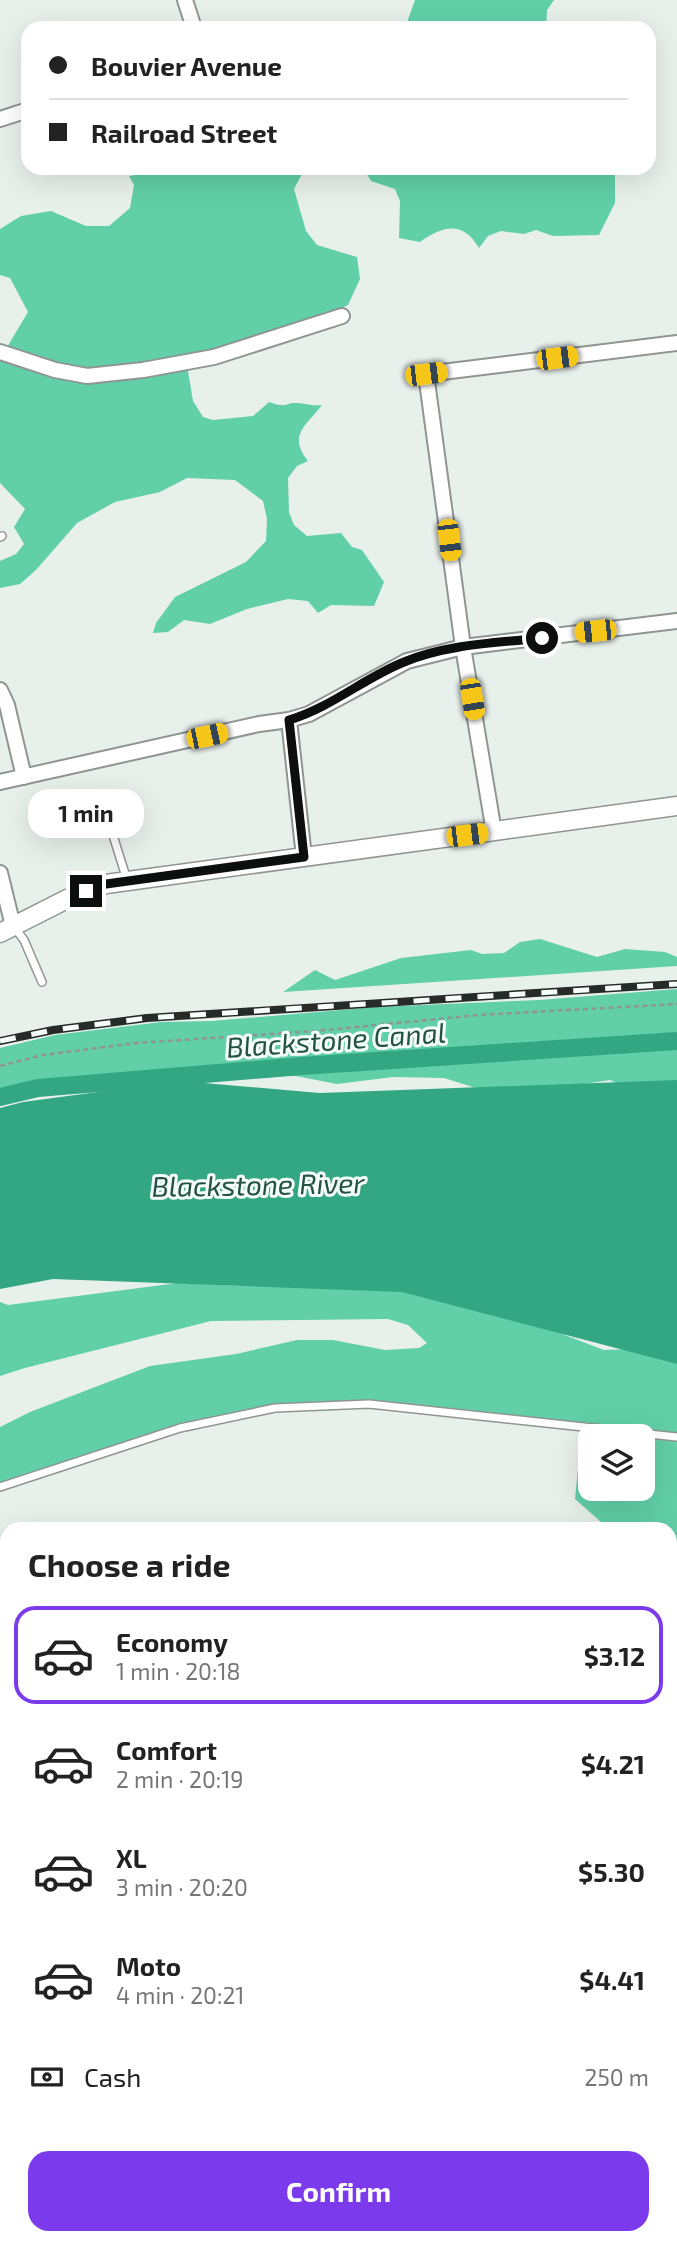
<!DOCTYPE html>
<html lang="en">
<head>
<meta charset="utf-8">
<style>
	body { margin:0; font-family:"Exo 2",sans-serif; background:#f6f6f6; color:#222; height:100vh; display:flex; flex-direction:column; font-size:26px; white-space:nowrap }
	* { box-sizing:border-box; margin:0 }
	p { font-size:23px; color:#767676 }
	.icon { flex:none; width:38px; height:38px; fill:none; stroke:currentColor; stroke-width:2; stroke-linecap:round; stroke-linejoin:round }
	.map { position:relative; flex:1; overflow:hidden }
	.side { position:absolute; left:0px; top:1522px; width:677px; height:723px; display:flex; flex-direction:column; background:#fff; border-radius:21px 21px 0 0; box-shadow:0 7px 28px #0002 }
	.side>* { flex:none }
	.hud { position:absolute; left:21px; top:21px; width:635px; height:154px; border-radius:21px; box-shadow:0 7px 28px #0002; display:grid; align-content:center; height:154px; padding:0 28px; background:#fff }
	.controls { position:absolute; left:578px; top:1424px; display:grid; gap:14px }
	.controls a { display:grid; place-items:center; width:77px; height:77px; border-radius:14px; background:#fff; box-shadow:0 7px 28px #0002; font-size:35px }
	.end { position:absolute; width:32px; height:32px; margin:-16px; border:9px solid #0c0f0e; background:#fff; box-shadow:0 0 0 4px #fff }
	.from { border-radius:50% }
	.bubble { position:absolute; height:49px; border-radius:21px; background:#fff; box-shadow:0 7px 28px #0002; font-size:23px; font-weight:700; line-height:49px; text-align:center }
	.car { position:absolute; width:21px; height:42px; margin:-21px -10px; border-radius:9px; box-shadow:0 0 5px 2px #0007; background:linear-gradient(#f5c518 24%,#345 0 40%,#f5c518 0 76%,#345 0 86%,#f5c518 0) }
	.hud b { display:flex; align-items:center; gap:24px; height:66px; font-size:26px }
	.hud b+b { border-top:2px solid #e0e0e0 }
	.hud i { width:18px; height:18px; background:#222 }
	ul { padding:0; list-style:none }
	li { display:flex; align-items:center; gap:21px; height:98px; margin:0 14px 10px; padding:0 14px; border:4px solid transparent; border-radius:21px }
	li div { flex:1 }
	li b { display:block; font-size:26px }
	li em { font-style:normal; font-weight:700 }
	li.on { border-color:#7c3aed }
	li>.icon { width:63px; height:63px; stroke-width:1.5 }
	h2 { padding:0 28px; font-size:32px; line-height:84px }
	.pay { display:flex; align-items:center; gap:18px; height:77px; padding:0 28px; font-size:26px }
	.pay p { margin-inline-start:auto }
	.cta { display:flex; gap:14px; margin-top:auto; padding:14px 28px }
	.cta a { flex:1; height:80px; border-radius:21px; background:#7c3aed; color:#fff; font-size:28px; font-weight:700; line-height:80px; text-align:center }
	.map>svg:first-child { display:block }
	.forest { fill:#61cfa8; fill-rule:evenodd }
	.water { fill:#33a782 }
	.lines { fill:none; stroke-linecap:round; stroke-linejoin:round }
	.canal { stroke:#33a782; stroke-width:18 }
	.service-casing { stroke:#8e9592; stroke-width:10 }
	.minor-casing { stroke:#8e9592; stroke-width:18 }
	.tertiary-casing { stroke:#8e9592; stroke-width:21 }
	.path { stroke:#8f9592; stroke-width:2.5; stroke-dasharray:5 3.5; stroke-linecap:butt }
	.service { stroke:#fff; stroke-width:7 }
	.minor { stroke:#fff; stroke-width:14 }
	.tertiary { stroke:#fff; stroke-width:18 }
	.rail-casing { stroke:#262a28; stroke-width:8 }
	.rail { stroke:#f5fdfa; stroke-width:5; stroke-dasharray:16; stroke-linecap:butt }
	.route { stroke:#0c0f0e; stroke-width:9 }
	.labels { text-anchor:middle; stroke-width:6; stroke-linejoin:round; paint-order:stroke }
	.water-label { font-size:28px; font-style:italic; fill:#245242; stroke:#f5fdfa }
</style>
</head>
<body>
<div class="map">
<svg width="677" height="2245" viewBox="0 0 677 2245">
	<rect width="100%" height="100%" fill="#e8f0ec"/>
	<path class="forest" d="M415,0H554L547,10L546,28H405Z
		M178,168H314L303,172L294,189L306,231L317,245L357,257L360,279L348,305L302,326L186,359L193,401L203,417L213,420L253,416L269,402C288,409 284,402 298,403C308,404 311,406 322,405C305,427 288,435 308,461L297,466L288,478L289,512L294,525L307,536L341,533L352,547L362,550L384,582L374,606L331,605L318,613L308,601L288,599L247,609L210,624L184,620L168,632L153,633L156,623L175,597L246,562L266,541L267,519L263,501L235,480L187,478L160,492L115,502L77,523L36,570L20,584L0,588V561L16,554L24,544L14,527L25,509L0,483V348L6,349L28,312L10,278L0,275V229L21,216L51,211L86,226H109L130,208L134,185L129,176Z
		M363,168H615V203L599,235L553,236L536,230L524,234L501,231L488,236L479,248C463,220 442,226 420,242L399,238L400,201L395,189L371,181Z
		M540,939L597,957L625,949L665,952L677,957V966L283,992L315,970L335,980L401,958L471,950L482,954L504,953L520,942Z
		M677,989V1084L638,1093L610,1080L544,1090L492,1093L444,1078L393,1077L337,1084L254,1068H181L100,1076L32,1093L0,1094V1048L55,1035L161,1022L212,1021L376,1007L539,1000Z
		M350,1280L519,1300L562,1334L604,1350L661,1348L677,1351V1557L670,1555V1530L609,1529L575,1499L582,1429L373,1404L280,1408L182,1428L0,1488V1427L30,1412L150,1366L236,1354L297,1340H333L385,1350L419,1348L427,1343L408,1325L388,1319L211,1321L25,1368L0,1376V1302L8,1305L178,1283L241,1286ZM590,1437H642V1489H590Z
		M670,1692L677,1695V1775L670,1771Z
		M5,1815L7,2238H136L133,2245H0V1822Z"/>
	<path class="water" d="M677,1080V1364L402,1292L53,1279L0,1289V1108L23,1102L180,1081L320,1093Z"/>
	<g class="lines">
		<path class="canal" d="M0,1097L38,1088L302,1066L677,1041"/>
		<defs>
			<path id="service" d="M0,537L2,536
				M101,797L127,880
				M14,927L24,940L42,982
				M0,1487L180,1428L275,1408L369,1404L677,1437"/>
			<path id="minor" d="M185,0L194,28
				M0,119L28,110
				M0,352L55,370L87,376L143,370L214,357L342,316
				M0,690L7,705L24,777
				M289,720L304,857
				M0,782L259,724L289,720L309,714L407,661L463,647L677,621
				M494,832L463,647L426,374L677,343
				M0,873L13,926
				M670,1894H677
				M255,2245V2238
				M468,2245V2238"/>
			<path id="tertiary" d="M0,933L67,899L106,884L677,806"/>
		</defs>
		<use href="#service" class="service-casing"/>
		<use href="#minor" class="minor-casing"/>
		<use href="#tertiary" class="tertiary-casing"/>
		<path class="path" d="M0,1066L43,1055L136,1043L316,1031L478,1015L677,1004
			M0,1902H7"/>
		<use href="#service" class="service"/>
		<use href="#minor" class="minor"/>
		<use href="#tertiary" class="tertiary"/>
		<defs>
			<path id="rail" d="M0,1041L53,1030L147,1018L677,984"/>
		</defs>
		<use href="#rail" class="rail-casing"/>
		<use href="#rail" class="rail"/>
	</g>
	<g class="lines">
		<path class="route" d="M86,891L106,884L304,857L289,720C332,707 364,678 404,662C447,644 497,643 542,638"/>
	</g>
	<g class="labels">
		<g class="water-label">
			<text transform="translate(336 1040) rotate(-4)" y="10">Blackstone Canal</text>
			<text transform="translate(258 1185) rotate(-1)" y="10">Blackstone River</text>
		</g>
	</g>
</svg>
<div class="controls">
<a><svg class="icon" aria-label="layers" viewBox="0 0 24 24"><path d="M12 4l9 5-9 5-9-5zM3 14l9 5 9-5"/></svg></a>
</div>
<i class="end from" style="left:542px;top:638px"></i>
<i class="end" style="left:86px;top:891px"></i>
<div class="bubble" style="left:28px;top:789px;width:116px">1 min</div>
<i class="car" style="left:557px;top:358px;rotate:83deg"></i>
<i class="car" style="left:426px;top:374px;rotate:83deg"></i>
<i class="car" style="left:449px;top:540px;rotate:173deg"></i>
<i class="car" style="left:595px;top:631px;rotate:264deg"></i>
<i class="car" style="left:472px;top:699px;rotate:171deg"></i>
<i class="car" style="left:207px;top:736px;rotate:78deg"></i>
<i class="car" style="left:467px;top:835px;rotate:83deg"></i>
<div class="hud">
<b><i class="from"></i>Bouvier Avenue</b>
<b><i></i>Railroad Street</b>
</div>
<section class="side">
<h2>Choose a ride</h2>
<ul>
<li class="on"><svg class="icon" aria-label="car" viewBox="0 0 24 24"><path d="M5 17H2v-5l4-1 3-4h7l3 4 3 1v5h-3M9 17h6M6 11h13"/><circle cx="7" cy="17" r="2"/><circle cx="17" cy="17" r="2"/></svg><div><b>Economy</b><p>1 min · 20:18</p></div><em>$3.12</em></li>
<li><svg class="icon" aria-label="car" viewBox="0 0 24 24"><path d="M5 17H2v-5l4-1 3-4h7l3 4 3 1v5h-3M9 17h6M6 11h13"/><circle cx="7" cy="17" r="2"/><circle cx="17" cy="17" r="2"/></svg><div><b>Comfort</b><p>2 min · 20:19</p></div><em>$4.21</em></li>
<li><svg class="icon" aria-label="car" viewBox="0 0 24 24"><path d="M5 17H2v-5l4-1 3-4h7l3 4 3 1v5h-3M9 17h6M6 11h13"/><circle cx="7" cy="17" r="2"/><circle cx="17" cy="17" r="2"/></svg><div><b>XL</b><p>3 min · 20:20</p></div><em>$5.30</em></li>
<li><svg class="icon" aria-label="car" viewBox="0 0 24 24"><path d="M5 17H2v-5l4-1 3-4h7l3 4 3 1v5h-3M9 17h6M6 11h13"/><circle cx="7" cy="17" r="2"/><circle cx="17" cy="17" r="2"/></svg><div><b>Moto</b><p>4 min · 20:21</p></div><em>$4.41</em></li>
</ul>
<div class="pay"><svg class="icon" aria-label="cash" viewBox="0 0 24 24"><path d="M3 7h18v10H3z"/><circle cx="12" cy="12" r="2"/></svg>Cash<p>250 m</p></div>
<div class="cta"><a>Confirm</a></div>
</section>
</div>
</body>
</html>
